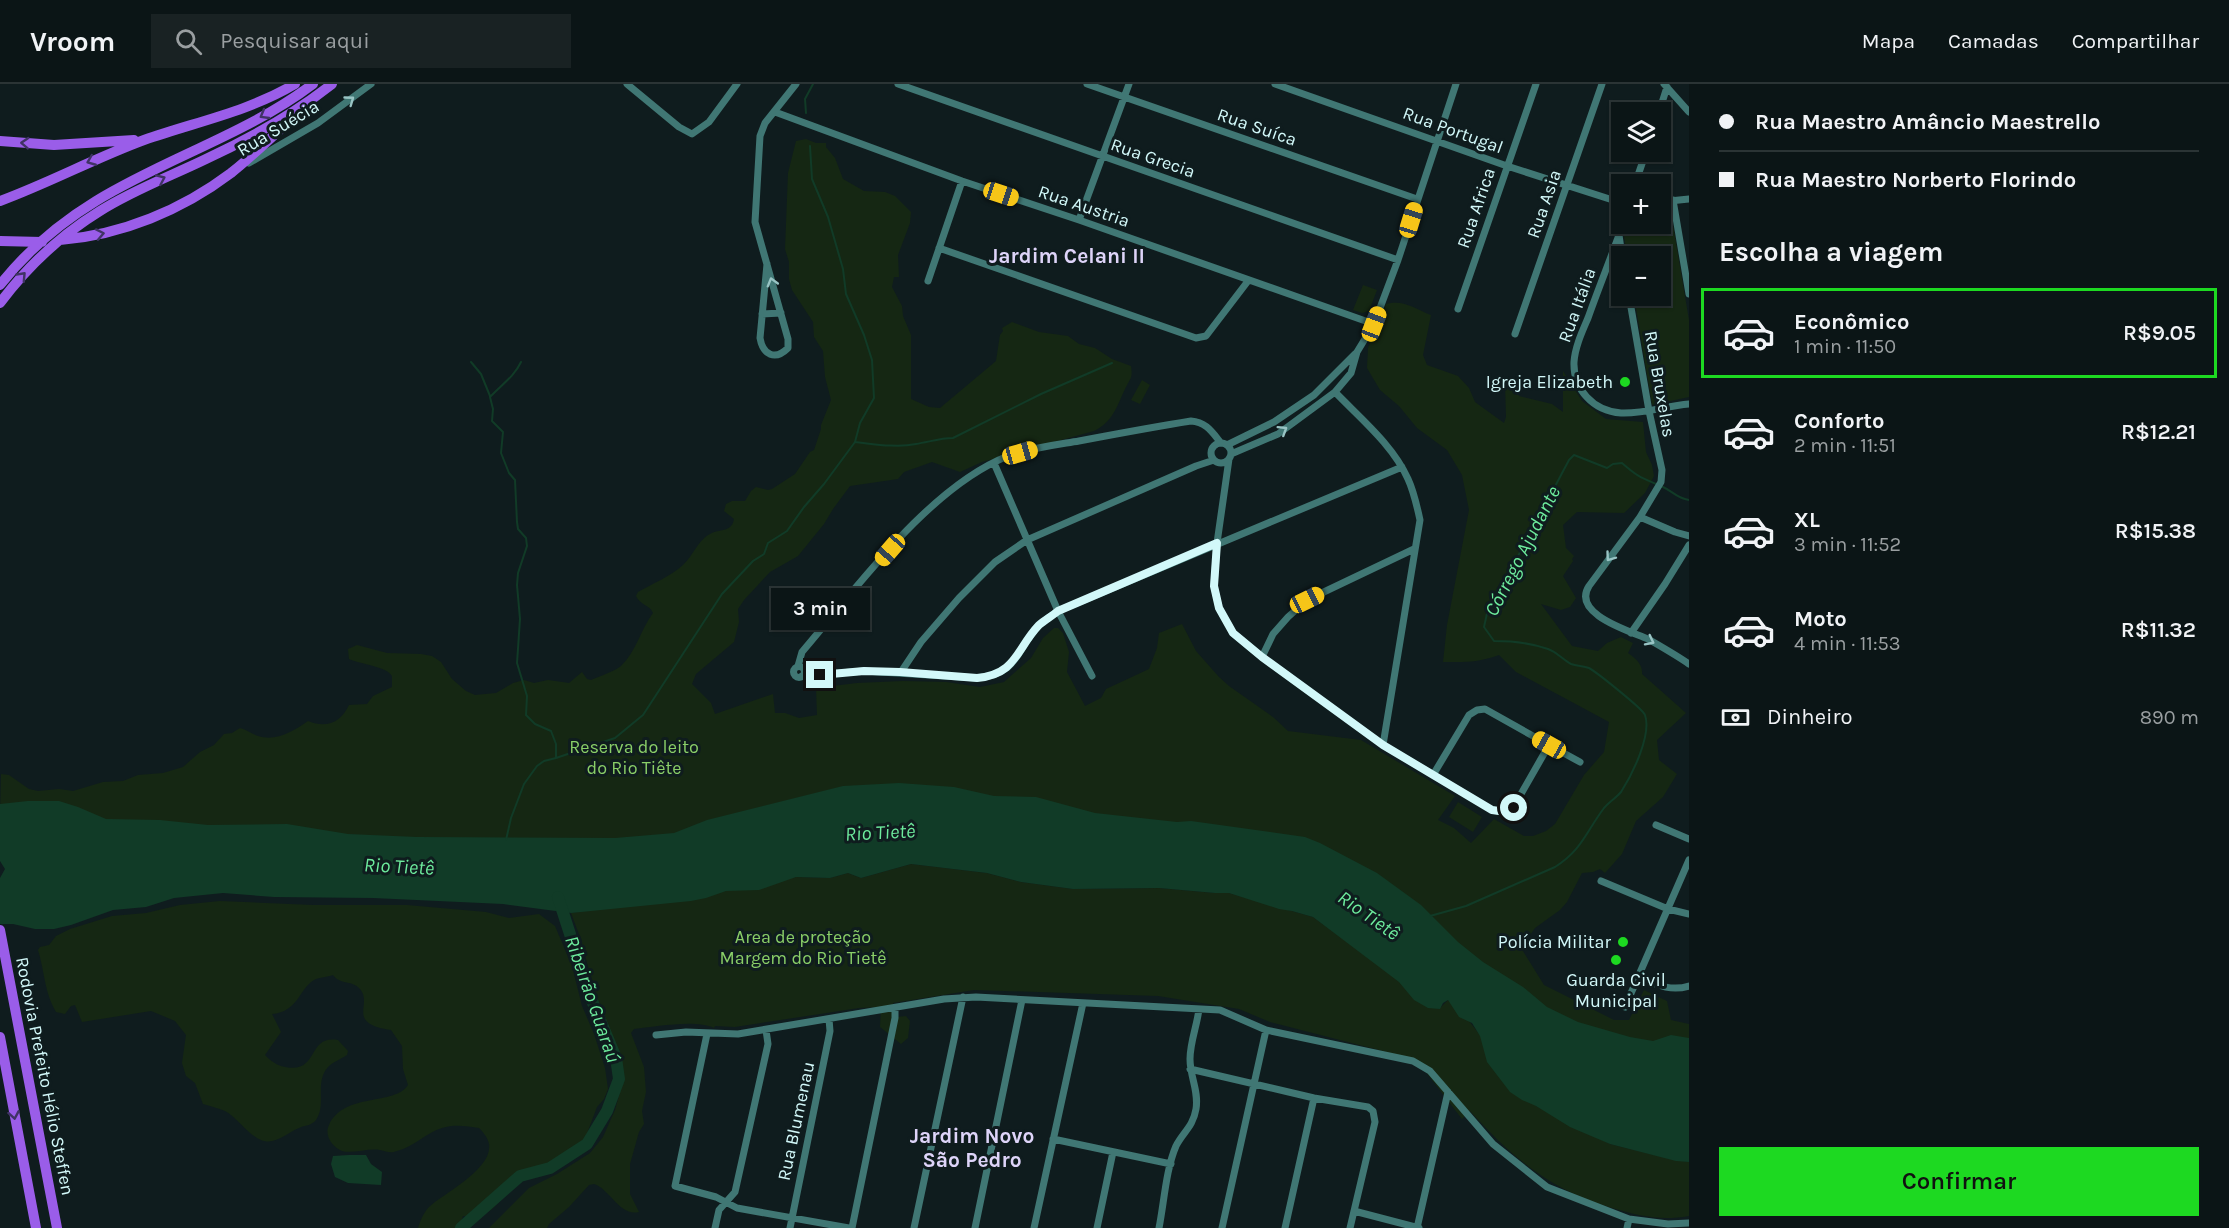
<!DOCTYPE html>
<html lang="pt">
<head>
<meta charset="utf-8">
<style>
	body { margin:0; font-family:Karla,sans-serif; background:#192223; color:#f1f3f6; height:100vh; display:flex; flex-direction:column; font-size:22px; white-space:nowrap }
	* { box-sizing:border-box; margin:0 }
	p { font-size:20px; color:#9a9fa1 }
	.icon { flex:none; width:33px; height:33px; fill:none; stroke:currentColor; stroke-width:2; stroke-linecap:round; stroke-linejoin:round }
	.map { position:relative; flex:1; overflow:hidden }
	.panel { display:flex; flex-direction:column; background:#0b1516; width:540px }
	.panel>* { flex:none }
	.top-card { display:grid; align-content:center; height:132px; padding:0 30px; background:#0b1516 }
	.fabs { position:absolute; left:1611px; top:18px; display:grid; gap:12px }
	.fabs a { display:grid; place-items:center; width:60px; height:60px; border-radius:0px; background:#0b1516; box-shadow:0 2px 4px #0004,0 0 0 2px #2b3435; font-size:30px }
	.end { position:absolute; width:27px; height:27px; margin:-14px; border:8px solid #d2f8f9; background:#111; box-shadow:0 0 0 3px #111 }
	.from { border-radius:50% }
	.bubble { position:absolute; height:42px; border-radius:0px; background:#0b1516; box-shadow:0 2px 4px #0004,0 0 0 2px #2b3435; font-size:20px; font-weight:600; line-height:42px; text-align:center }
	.car { position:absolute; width:18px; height:36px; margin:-18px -9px; border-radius:8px; box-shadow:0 0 4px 2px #0007; background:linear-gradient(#f5c518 24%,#345 0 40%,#f5c518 0 76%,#345 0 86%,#f5c518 0) }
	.top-card b { display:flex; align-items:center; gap:21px; height:57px; font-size:22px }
	.top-card b+b { border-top:2px solid #2b3435 }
	.top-card i { width:15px; height:15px; background:#f1f3f6 }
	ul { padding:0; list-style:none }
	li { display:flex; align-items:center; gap:18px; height:90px; margin:0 12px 9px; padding:0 18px; border:3px solid transparent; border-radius:0px }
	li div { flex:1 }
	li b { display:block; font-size:22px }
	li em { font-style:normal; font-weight:600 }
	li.selected { border-color:#1dd921 }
	li>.icon { width:54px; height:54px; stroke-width:1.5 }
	h2 { padding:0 30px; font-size:27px; line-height:72px }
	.pay { display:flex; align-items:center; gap:15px; height:66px; padding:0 30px; font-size:22px }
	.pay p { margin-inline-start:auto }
	.primary-button { display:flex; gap:12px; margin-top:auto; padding:12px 30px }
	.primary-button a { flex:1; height:69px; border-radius:0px; background:#1dd921; color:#111; font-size:24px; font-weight:600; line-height:69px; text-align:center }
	header { display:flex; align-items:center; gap:36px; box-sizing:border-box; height:84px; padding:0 30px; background:#0b1516; border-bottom:2px solid #2b3435 }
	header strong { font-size:28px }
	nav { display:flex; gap:33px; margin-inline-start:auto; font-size:21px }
	.search { width:420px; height:54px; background:#192223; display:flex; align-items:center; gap:15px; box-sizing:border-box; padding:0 21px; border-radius:0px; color:#9a9fa1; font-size:22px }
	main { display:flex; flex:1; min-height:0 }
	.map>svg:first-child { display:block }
	.green { fill:#152713 }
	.water { fill:#113b27 }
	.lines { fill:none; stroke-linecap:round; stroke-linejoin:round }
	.stream { stroke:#113b27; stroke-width:2 }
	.river { stroke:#113b27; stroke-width:12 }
	.minor { stroke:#407774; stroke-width:7 }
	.highway { stroke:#9a5de9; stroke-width:10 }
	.oneway { stroke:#98c4c4 }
	.oneway2 { stroke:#403365 }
	.route { stroke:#d2f8f9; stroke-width:8 }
	.poi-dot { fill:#1dd921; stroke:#0f1c1e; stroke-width:2 }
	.labels { text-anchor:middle; stroke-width:6; stroke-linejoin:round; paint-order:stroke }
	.street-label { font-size:18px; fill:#d2f8f9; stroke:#0f1c1e }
	.poi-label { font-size:18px; fill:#d2f8f9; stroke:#0f1c1e; text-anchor:end }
	.park-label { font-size:18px; fill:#8acf68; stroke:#0f1c1e }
	.water-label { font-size:20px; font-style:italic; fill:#6deb9d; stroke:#0f1c1e }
	.quarter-label { font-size:21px; font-weight:bold; fill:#ded4f9; stroke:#0f1c1e }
</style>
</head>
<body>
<header>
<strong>Vroom</strong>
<div class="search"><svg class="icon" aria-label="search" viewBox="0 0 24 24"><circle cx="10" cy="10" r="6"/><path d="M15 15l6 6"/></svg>Pesquisar aqui</div>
<nav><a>Mapa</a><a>Camadas</a><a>Compartilhar</a></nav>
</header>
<main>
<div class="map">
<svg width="1689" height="1144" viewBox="0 0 1689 1144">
	<rect width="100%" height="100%" fill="#0f1c1e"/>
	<path class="green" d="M806,55L816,59H826V63L835,74L843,95L864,107L885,108L895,112L911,128L910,139L898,171L899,193H894L892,203L902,222L903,232L911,251V315L929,323L940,324L996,277L1000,251L1003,247L1002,244L1012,238L1039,248L1068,252L1079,260L1095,264L1112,275L1131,282C1133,295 1130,294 1125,305C1117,322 1113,338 1094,347L982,378L960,388L932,378L904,388L898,395L850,402L833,425L824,440L798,472L770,488L744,516L738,525L739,538L734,558L696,590L692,600L711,619L715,630L773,610L775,629H785L799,634L817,631L816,604L857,599L903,597L946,598L980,603L1004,598L1031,574L1043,554L1054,544H1058L1063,549L1069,568L1067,588L1085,622L1101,614L1106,605L1149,585L1157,564L1159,549L1182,540L1196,567L1219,593L1229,602L1273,633L1288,647L1361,656L1455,712L1438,736L1454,744L1471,759L1494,735L1524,752H1533L1546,747L1555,740L1584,691L1604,668L1609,638L1516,588L1499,571C1476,579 1466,578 1443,578L1447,541L1469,426L1462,391L1447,366L1417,344L1399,322L1380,306L1367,284L1368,264L1386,220C1404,215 1415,225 1431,231L1423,271L1427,281L1458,292L1469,304L1475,318L1504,339L1506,333L1505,298L1512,300L1519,312L1552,320L1563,328V287L1582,317L1606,335L1643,338L1646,368L1652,381L1654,392L1645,409L1624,429L1577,428L1563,441L1566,464L1574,472L1572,475L1573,477L1563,492L1576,514L1570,523L1561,526L1541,520L1572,562L1598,567L1607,559L1621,553L1633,559L1628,569C1635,574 1643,580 1642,590L1686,629L1657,656L1659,676L1677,690L1663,713L1636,737L1622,770L1605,789L1600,785L1593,788L1582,789L1567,818L1560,826L1535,844L1521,864L1544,901L1614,936H1629L1644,906L1667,917L1671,936L1689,940V966L1584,953L1328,780L621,765L0,732L1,690L9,691L29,705L38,707L59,705L73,707L103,698L123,697L138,691L163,689L183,683L200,668L214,661L224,650L232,649L240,644C247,646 252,650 258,652C276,658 294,647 308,637C327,645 341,638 349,621L367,620L373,612L392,603C392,602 392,593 392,592C388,583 360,580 349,575L348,565L357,561L387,569L421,570L432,572L441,578L452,595L466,607L475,611L496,609L513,599L524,596L534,599L548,596L569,599L582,588L587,595L591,596C600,592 613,588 621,582C636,568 641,545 653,529C650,521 640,521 636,512L638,508C652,500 671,492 683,481C694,471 698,455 712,449C721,445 732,448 734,435L724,427L726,420L732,417H745L751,407L756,403L768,406L772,405L795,390L810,368L814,366L821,345V341L831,316L825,293L823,267L814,253L813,238L792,206L789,195V178L785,165L788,89L796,57Z
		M1670,123L1689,236V313L1652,321L1634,212H1660V172H1627L1624,152L1627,140H1660L1661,124Z
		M1363,201L1377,206L1369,227L1362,229L1353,226Z
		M1142,296L1150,301L1140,320L1131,316Z
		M1458,718L1482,733L1473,748L1449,733Z
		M911,780L987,789L1021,798L1073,805L1159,804L1215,809H1229L1313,833L1439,925L1448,916L1469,937L1536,1022L1610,1060L1671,1075L1689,1078V1132C1660,1137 1640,1132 1612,1124C1549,1105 1514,1075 1470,1027L1462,1035L1422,983L1406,973L1270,938L1239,925L1158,912L974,906L893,919L897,933L906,932L910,937L908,954L901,960L880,943L881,923L859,924L735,943L715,942L714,944C695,935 655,943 634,945L631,949L644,983L646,1008L642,1027L644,1040L639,1048L630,1080V1110L639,1128C620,1133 610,1105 594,1100L589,1101L569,1123L549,1140L547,1144H489L529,1104L557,1090L590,1069L603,1053L615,1026L621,1004V983L600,927L580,853L571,829L726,807L796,793L830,794L848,789L861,794Z
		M220,817L313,821H407L486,828L509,834L539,830L555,842L572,882L582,922L594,950L605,984L608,1005L604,1015L597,1023L583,1060L577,1067L566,1074L516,1092L505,1112L491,1126L471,1132H463L459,1144H418C420,1137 424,1128 429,1123C444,1109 493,1085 489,1060C488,1054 483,1048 479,1044C467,1042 454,1040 442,1044C427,1048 414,1063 397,1067C389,1070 387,1067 380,1066C368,1064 353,1070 342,1067C332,1063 324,1051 329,1041C344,1008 395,1022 408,1001L403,985L402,962L391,946C343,939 376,919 358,903C351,897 339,900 333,891C328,893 319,893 314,896C299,905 298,928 272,930L281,948L265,971C271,977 276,981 285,983C320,990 306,951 338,956L348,967L347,971C341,975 333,978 328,983C314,999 327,1020 316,1036C311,1042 305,1041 299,1044C288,1048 275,1062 261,1056C247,1050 238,1034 225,1027C218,1024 210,1022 203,1020L195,999L186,992L182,979L186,951L175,937L151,927L82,938L75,921L71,922L65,930L56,928C44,907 45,889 38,866L40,863L49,861L56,852L70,845L112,832L146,829L180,821Z"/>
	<path class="water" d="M899,699L954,703L994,712L1036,713L1095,729L1177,738L1191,737L1305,753L1320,759L1377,789L1421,821L1458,858L1483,878L1523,903L1547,923L1578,938L1630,953L1653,957L1671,951L1689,954V1078L1676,1077L1610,1060L1570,1043L1536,1022L1522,1016L1510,1008L1487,978L1480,952L1472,939L1459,933L1448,916L1443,919L1440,925L1428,924L1414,916L1399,898L1313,833L1292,827L1279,825L1229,809H1215L1159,804L1073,805L1021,798L987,789L911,780L861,794L848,789L830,794L796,793L759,806L726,807L706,814L691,817L571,829L503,820L373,814L274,813L223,809L174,814L146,823L113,826L71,841L54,845H35L13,840H0V794L5,785L0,777V720L28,717H59L78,723L106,735L160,736L208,741L287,740L348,750L417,753L615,754L674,749L707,736L843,702Z
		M349,1071H366L371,1080L382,1088L381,1101L348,1099L335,1093L331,1080L333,1072Z"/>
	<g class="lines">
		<path class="stream" d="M806,29L805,15L813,0
			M471,278L481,290L490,312
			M521,278C514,293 501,301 490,313L493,325L492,337L503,348L501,369L509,389L515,396L517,438L518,445L526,454L527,462L518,489L517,501L520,535L517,579L527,612L526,631L535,640L551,647L556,660V674
			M855,358C874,360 897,364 916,360C929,358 940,354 953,354L1041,310L1112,279
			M506,756L511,734L524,700L537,682L544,677L556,674L615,654L643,631L722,510L753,477L764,470L768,459L787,447L804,423L824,400L855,358L860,339L874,314L872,276L864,251L846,210L843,185L828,133L812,95L810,62
			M1430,832L1466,822L1555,783C1582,766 1586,748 1604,724C1609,718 1616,714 1621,708C1632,691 1652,651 1645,631C1643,625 1595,587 1589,584C1583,582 1577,582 1571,580C1563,576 1557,568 1548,565C1531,559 1512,557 1494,557L1484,543L1488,525L1496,518L1499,508L1569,376L1574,371L1607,384L1613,380L1622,379C1640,395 1643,394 1663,403C1674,408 1676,414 1689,416"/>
		<path class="river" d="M461,1144L520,1092L550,1084L587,1060L607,1027L619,995L616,974L590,912L558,813"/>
		<path class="minor" d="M627,0L679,43L692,50L709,38L737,0
			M898,0L1398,176
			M1087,0L1417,115
			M1275,0L1507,82L1622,119
			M1664,0L1689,28
			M775,28L962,97L1079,136L1374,240
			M1659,28L1667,3
			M249,79L318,39L371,0
			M1635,100L1646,68
			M1673,116L1689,210
			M1660,118L1689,115
			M1079,136L1129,0
			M1623,140C1612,171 1599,203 1588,234C1582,248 1575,263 1574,278C1573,305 1593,327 1621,329C1644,330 1666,322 1689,320
			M1619,151L1622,172
			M939,164L1196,254L1206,252L1248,197
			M767,180L760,254C763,271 775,277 788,264V255L755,138L760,52L765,39L796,0
			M928,197L962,97
			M1629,212L1649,327L1662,386L1661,398L1640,433L1589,502C1571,530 1630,547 1648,555C1662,563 1676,571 1689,580
			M1458,225L1536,0
			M762,230L781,229
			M1515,250L1602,0
			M1335,308C1360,334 1393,361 1408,395C1414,408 1417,422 1420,436L1383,661
			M1211 369a10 10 0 1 1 20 0a10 10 0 1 1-20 0Z
			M1227,361L1274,338L1314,311L1355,270
			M1231,370L1278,350L1335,308L1351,289L1357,268L1374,240L1398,176L1456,0
			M1229,375L1217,459L1214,502L1219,524L1233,549L1262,573L1383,661L1492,726L1506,728L1513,724L1549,661L1485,625L1477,626L1469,631L1433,691
			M994,379L1058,527L1092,592
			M1640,433L1675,448L1689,452
			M1631,549L1665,500L1689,461
			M1262,573L1273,550L1288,533L1307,516L1414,465
			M798,582L802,568C856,505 929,403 1008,372C1030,364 1055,361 1079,357C1116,350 1153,343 1191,337C1206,338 1212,348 1221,359
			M793.5 588a5.5 5.5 0 1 1 11 0a5.5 5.5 0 1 1-11 0Z
			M901,588L921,558L959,514L995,478L1027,456L1196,382L1214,376
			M802,592L864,587L977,594C1019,590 1016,566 1039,541C1045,536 1052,531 1058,527L1402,383
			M1549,661L1580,678
			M1656,741L1689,755
			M1601,797L1668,825L1689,830
			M1637,893C1655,900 1670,908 1689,902
			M1625,923L1689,776
			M707,950L675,1102L716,1113L737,1124L849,1144
			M656,951L686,948L738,950L944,915L976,913L1220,926L1266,946L1413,977L1430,987L1493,1060L1547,1103L1629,1135L1668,1140L1689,1139
			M1190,985L1314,1014L1368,1023L1373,1027L1375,1038L1350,1144
			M1053,1055L1171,1080
			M1354,1127L1419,1144
			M715,1144L719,1126L735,1108L768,960L766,946
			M790,1144L830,947L829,935
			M852,1144L895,934V924
			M914,1144L963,913
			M975,1144L1022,916
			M1034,1144L1083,919
			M1097,1144L1113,1068
			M1159,1144C1164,1119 1166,1085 1176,1062C1183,1048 1193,1043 1196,1025C1199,1007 1190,993 1190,975C1190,958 1197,942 1199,925
			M1222,1144L1266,946
			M1285,1144L1314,1014
			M1417,1144L1448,1008
			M1627,1144L1629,1135"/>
		<path class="highway" d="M0,57L54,61L134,56
			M0,117C49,99 95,74 144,56C195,38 248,28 295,0
			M60,156C122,151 182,126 231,89C255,70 277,48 300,27
			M0,157L42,158
			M0,201C26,168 60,139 96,117C166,74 247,50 313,0
			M0,219C27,183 61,151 100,127C133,106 171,92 206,75C249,55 294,30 332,0
			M0,846L57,1144
			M0,953L36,1144"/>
	</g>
	<defs><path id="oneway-chevron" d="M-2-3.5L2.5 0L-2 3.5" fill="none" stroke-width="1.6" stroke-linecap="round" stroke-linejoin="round" transform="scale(1.5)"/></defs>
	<g class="oneway">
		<use href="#oneway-chevron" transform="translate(350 16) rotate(-36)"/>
		<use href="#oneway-chevron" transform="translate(772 198) rotate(-106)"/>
		<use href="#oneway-chevron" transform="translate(1283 346) rotate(-32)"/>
		<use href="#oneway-chevron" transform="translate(1610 473) rotate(126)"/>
		<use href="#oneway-chevron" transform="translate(1650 557) rotate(27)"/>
	</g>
	<g class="oneway2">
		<use href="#oneway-chevron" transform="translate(264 31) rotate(150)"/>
		<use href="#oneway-chevron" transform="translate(25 59) rotate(-177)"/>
		<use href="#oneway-chevron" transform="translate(91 77) rotate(158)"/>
		<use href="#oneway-chevron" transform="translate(161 95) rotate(-24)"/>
		<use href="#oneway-chevron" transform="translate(100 150) rotate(-11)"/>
		<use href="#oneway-chevron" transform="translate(22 192) rotate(-47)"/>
		<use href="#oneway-chevron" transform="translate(14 1031) rotate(80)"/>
	</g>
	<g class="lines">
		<path class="route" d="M820,591L864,587L900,588L977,594C1017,590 1016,565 1039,541C1045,536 1052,532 1058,527L1217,459L1214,502L1219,524L1233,549L1262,573L1383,661L1492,726L1506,728L1514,724"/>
	</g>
	<g class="poi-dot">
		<circle cx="1625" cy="298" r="6"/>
		<circle cx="1623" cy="858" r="6"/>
		<circle cx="1616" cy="876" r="6"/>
	</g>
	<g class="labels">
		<g class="street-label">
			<text transform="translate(1257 43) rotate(19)" y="6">Rua Suíca</text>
			<text transform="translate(278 44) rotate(-31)" y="6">Rua Suécia</text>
			<text transform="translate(1453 46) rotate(20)" y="6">Rua Portugal</text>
			<text transform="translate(1153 74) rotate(19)" y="6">Rua Grecia</text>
			<text transform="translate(1544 120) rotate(-71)" y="6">Rua Asia</text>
			<text transform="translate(1084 122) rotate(19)" y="6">Rua Austria</text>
			<text transform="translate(1476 124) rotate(-71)" y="6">Rua Africa</text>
			<text transform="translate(1577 221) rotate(-70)" y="6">Rua Itália</text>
			<text transform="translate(1660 300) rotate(80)" y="6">Rua Bruxelas</text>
			<text transform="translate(45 992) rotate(79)" y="6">Rodovia Prefeito Hélio Steffen</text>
			<text transform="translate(796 1037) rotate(-78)" y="6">Rua Blumenau</text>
		</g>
		<g class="poi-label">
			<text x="1613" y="304">Igreja Elizabeth</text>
			<text x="1611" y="864">Polícia Militar</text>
			<text x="1616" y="902" text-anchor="middle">Guarda Civil<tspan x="1616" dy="21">Municipal</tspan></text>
		</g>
		<g class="park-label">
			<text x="634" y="669">Reserva do leito<tspan x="634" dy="21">do Rio Tiête</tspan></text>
			<text x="803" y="859">Area de proteção<tspan x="803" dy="21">Margem do Rio Tietê</tspan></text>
		</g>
		<g class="water-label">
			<text transform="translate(1522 467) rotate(-63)" y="7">Córrego Ajudante</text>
			<text transform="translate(880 748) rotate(-3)" y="7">Rio Tietê</text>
			<text transform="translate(399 782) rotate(3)" y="7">Rio Tietê</text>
			<text transform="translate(1369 831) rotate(35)" y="7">Rio Tietê</text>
			<text transform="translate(593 915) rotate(71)" y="7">Ribeirão Guaraú</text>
		</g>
		<g class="quarter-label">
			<text x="1067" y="179">Jardim Celani II</text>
			<text x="972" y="1059">Jardim Novo<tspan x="972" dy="24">São Pedro</tspan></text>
		</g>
	</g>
</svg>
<div class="fabs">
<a><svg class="icon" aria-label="layers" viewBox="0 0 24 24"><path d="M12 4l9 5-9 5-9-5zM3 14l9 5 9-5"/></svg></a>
<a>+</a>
<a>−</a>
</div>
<i class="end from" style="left:1514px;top:724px"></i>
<i class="end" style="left:820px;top:591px"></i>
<div class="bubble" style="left:771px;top:504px;width:99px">3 min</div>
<i class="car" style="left:1001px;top:110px;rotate:108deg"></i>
<i class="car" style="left:1411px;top:136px;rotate:17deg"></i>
<i class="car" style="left:1374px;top:240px;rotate:21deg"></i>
<i class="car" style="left:1020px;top:369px;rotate:74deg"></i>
<i class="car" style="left:890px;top:466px;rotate:221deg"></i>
<i class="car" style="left:1307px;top:516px;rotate:64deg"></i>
<i class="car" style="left:1549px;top:661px;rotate:299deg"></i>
</div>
<section class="panel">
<div class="top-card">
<b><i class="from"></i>Rua Maestro Amâncio Maestrello</b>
<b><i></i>Rua Maestro Norberto Florindo</b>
</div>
<h2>Escolha a viagem</h2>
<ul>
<li class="selected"><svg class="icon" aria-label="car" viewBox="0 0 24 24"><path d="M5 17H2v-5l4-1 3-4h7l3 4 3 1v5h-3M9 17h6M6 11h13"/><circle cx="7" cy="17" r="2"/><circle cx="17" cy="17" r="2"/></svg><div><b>Econômico</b><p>1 min · 11:50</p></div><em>R$9.05</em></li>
<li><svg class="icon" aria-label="car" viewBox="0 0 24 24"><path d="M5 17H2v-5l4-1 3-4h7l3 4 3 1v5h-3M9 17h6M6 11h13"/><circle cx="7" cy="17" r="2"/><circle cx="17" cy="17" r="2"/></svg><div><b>Conforto</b><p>2 min · 11:51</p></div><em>R$12.21</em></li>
<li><svg class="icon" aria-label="car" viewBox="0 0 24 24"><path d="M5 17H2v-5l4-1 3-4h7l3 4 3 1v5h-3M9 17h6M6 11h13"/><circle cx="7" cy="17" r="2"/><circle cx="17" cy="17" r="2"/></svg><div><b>XL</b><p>3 min · 11:52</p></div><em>R$15.38</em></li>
<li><svg class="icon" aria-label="car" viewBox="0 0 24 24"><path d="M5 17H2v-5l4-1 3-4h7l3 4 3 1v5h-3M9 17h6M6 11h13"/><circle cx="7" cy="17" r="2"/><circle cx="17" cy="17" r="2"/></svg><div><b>Moto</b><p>4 min · 11:53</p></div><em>R$11.32</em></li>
</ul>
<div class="pay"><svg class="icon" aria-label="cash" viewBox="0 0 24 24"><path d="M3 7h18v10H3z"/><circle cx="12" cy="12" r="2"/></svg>Dinheiro<p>890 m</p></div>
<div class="primary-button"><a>Confirmar</a></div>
</section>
</main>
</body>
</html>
